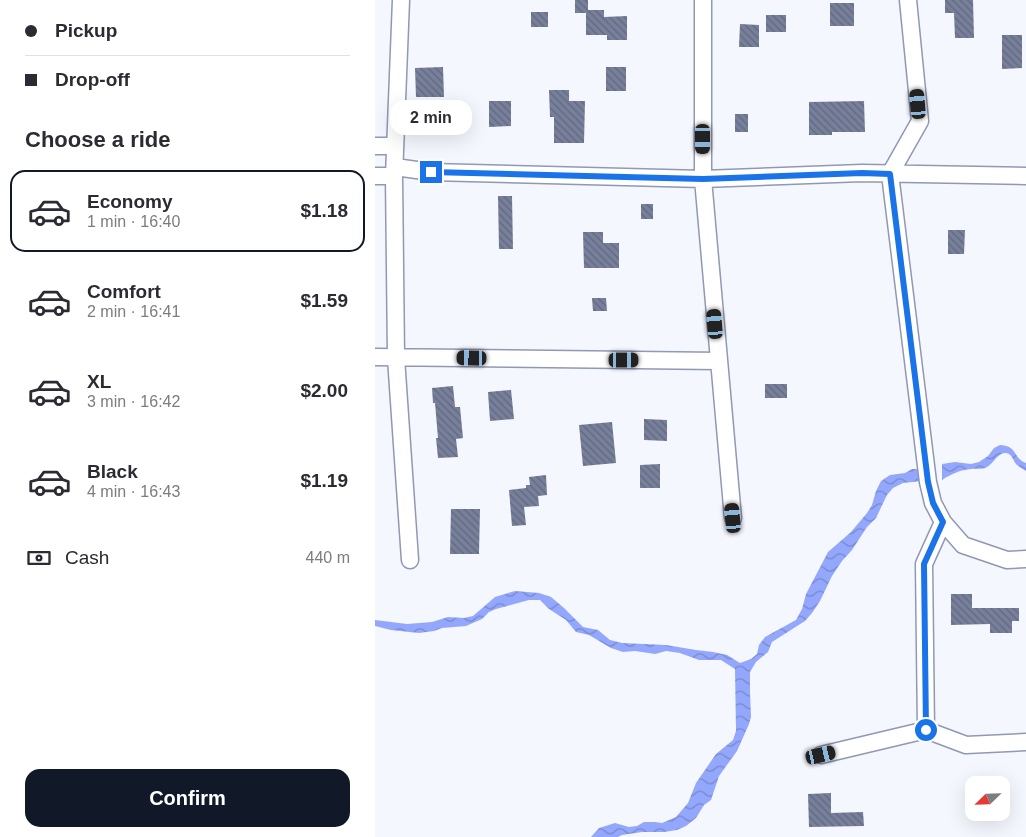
<!DOCTYPE html>
<html lang="en">
<head>
<meta charset="utf-8">
<style>
	body { margin:0; font-family:Helvetica,sans-serif; background:#f7f7f7; color:#2b2b33; height:100vh; display:flex; flex-direction:column; font-size:19px; white-space:nowrap }
	* { box-sizing:border-box; margin:0 }
	p { font-size:16px; color:#7c7c81 }
	.icon { flex:none; width:28px; height:28px; fill:none; stroke:currentColor; stroke-width:2; stroke-linecap:round; stroke-linejoin:round }
	.map { position:relative; flex:1; overflow:hidden }
	.sheet { display:flex; flex-direction:column; background:#fff; width:375px }
	.sheet>* { flex:none }
	.top-card { display:grid; align-content:center; height:110px; padding:0 25px; background:#fff }
	.needle { width:32px; rotate:247deg }
	.controls { position:absolute; left:590px; top:776px; display:grid; gap:10px }
	.controls a { display:grid; place-items:center; width:45px; height:45px; border-radius:10px; background:#fff; box-shadow:0 5px 20px #0002; font-size:25px }
	.end { position:absolute; width:22px; height:22px; margin:-11px; border:6px solid #1a73e8; background:#fff; box-shadow:0 0 0 2px #fff }
	.from { border-radius:50% }
	.bubble { position:absolute; height:35px; border-radius:15px; background:#fff; box-shadow:0 5px 20px #0002; font-size:16px; font-weight:700; line-height:35px; text-align:center }
	.car { position:absolute; width:15px; height:30px; margin:-15px -8px; border-radius:6px; box-shadow:0 0 4px 1px #0007; background:linear-gradient(#222 24%,#8ab4d8 0 40%,#222 0 76%,#8ab4d8 0 86%,#222 0) }
	.top-card b { display:flex; align-items:center; gap:18px; height:48px; font-size:19px }
	.top-card b+b { border-top:1px solid #e1e1e2 }
	.top-card i { width:12px; height:12px; background:#2b2b33 }
	ul { padding:0; list-style:none }
	li { display:flex; align-items:center; gap:15px; height:82px; margin:0 10px 8px; padding:0 15px; border:2px solid transparent; border-radius:15px }
	li div { flex:1 }
	li b { display:block; font-size:19px }
	li em { font-style:normal; font-weight:700 }
	li.active { border-color:#111827 }
	li>.icon { width:45px; height:45px; stroke-width:1.5 }
	h2 { padding:0 25px; font-size:22px; line-height:60px }
	.pay { display:flex; align-items:center; gap:12px; height:55px; padding:0 25px; font-size:19px }
	.pay p { margin-inline-start:auto }
	.primary-button { display:flex; gap:10px; margin-top:auto; padding:10px 25px }
	.primary-button a { flex:1; height:58px; border-radius:15px; background:#111827; color:#fff; font-size:20px; font-weight:700; line-height:58px; text-align:center }
	main { display:flex; flex:1; min-height:0 }
	.map>svg:first-child { display:block }
	.water { fill:url(#water-waves) }
	.building { fill:url(#building-back-hatch) }
	.lines { fill:none; stroke-linecap:round; stroke-linejoin:round }
	.minor-casing { stroke:#9098b4; stroke-width:19 }
	.minor { stroke:#fff; stroke-width:16 }
	.route { stroke:#1a73e8; stroke-width:6 }
</style>
</head>
<body>
<main>
<section class="sheet">
<div class="top-card">
<b><i class="from"></i>Pickup</b>
<b><i></i>Drop-off</b>
</div>
<h2>Choose a ride</h2>
<ul>
<li class="active"><svg class="icon" aria-label="car" viewBox="0 0 24 24"><path d="M5 17H2v-5l4-1 3-4h7l3 4 3 1v5h-3M9 17h6M6 11h13"/><circle cx="7" cy="17" r="2"/><circle cx="17" cy="17" r="2"/></svg><div><b>Economy</b><p>1 min · 16:40</p></div><em>$1.18</em></li>
<li><svg class="icon" aria-label="car" viewBox="0 0 24 24"><path d="M5 17H2v-5l4-1 3-4h7l3 4 3 1v5h-3M9 17h6M6 11h13"/><circle cx="7" cy="17" r="2"/><circle cx="17" cy="17" r="2"/></svg><div><b>Comfort</b><p>2 min · 16:41</p></div><em>$1.59</em></li>
<li><svg class="icon" aria-label="car" viewBox="0 0 24 24"><path d="M5 17H2v-5l4-1 3-4h7l3 4 3 1v5h-3M9 17h6M6 11h13"/><circle cx="7" cy="17" r="2"/><circle cx="17" cy="17" r="2"/></svg><div><b>XL</b><p>3 min · 16:42</p></div><em>$2.00</em></li>
<li><svg class="icon" aria-label="car" viewBox="0 0 24 24"><path d="M5 17H2v-5l4-1 3-4h7l3 4 3 1v5h-3M9 17h6M6 11h13"/><circle cx="7" cy="17" r="2"/><circle cx="17" cy="17" r="2"/></svg><div><b>Black</b><p>4 min · 16:43</p></div><em>$1.19</em></li>
</ul>
<div class="pay"><svg class="icon" aria-label="cash" viewBox="0 0 24 24"><path d="M3 7h18v10H3z"/><circle cx="12" cy="12" r="2"/></svg>Cash<p>440 m</p></div>
<div class="primary-button"><a>Confirm</a></div>
</section>
<div class="map">
<svg width="651" height="837" viewBox="0 0 651 837">
	<defs>
		<pattern id="water-waves" width="16" height="10" patternUnits="userSpaceOnUse" patternTransform="scale(1.25)"><rect width="16" height="10" fill="#93a7fc"/><path d="M0 5q4-4 8 0t8 0" fill="none" stroke="#78c"/></pattern>
		<pattern id="building-back-hatch" width="6" height="6" patternUnits="userSpaceOnUse" patternTransform="scale(1.25)"><rect width="6" height="6" fill="#777f9a"/><path d="M-1 5l2 2M0 0l6 6M5-1l2 2" fill="none" stroke="#61687e"/></pattern>
	</defs>
	<rect width="100%" height="100%" fill="#f5f7fe"/>
	<path class="water" d="M625,445C643,446 637,457 651,463V471C648,469 644,467 641,464C638,460 637,454 631,453C623,452 619,463 612,467C607,470 602,468 596,469C585,470 576,474 567,480V464L580,462L596,464L604,462L613,456L619,448Z
		M537,469H546V481L528,483L518,488L512,495L501,518L492,527L477,550L467,561L457,576L445,601L437,613L430,621L397,642L393,652L381,662L375,672V692L376,717L374,724L362,751L344,776L336,800L329,805L321,818L311,826L302,830L289,832H267L247,835L243,837H216L224,828L240,823L254,827L262,826L269,822H280L287,823L301,817L313,803L321,783L341,754L358,740L361,731L360,669L346,660H324L305,653L291,651L280,654L260,651L248,652L236,648L214,635L201,632L191,620L174,609L165,600H154L121,609L114,612L107,619L91,626L67,628L59,631L44,633L16,630L0,626V620L32,624L57,622L73,617L89,618L98,616L120,597L140,591L164,593L176,597L189,608L208,627L223,630L235,640L247,643L291,645L321,650L338,652L352,655L365,663L376,659L382,654L384,645L390,637L421,620L427,609L431,594L453,552L476,532L492,513L497,505L501,491L506,481L515,475L530,473Z"/>
	<path class="building" d="M200,0H213V10H229V17L252,16V40H232V35H211V13H200Z
		M570,0H598L599,38H580L579,13H570Z
		M455,3H479V26H455Z
		M156,12H173V27H156Z
		M391,15H411V32H391Z
		M365,24L384,25V47H364Z
		M627,35H647V68L627,69Z
		M68,67L69,97H41L40,68Z
		M231,67H251V91H231Z
		M174,90H194V101H210L209,143H179V117H175Z
		M114,101H136V126L114,127Z
		M489,101L490,132H457V135H434V102Z
		M360,114H373V132H360Z
		M123,196H137L138,249H124Z
		M266,204H278V219H266Z
		M573,230H590L589,254H573Z
		M208,232H228V243H244V268H209Z
		M217,298H231L232,311H218Z
		M390,384H412V398H390Z
		M78,386L80,407H85L88,438L81,439L83,457L63,458L61,438H63L60,403H58L57,388Z
		M136,390L139,419L115,421L113,392Z
		M269,419L292,420V441L269,440Z
		M237,422L241,463L208,466L204,425Z
		M285,464V488H265V465Z
		M171,475L172,495L163,496L164,506L149,507L151,525L137,526L134,490L151,488V485H155L154,477Z
		M76,509H105L104,554H75Z
		M576,594H597V608H644V621H637V633H615V624L576,625Z
		M456,793V813L488,812L489,826L434,827L433,794Z"/>
	<g class="lines">
		<defs>
			<path id="minor" d="M26,0L19,176L21,358L35,560
				M328,0V179L358,518
				M533,0L545,121L515,174L553,482L558,503L568,522L588,545L632,560L651,559
				M0,146H20
				M20,167L56,172L328,179L487,173L651,176
				M0,176H19
				M0,357L344,361
				M551,730L549,564L568,522
				M446,755L551,730L591,745L651,742"/>
		</defs>
		<use href="#minor" class="minor-casing"/>
		<use href="#minor" class="minor"/>
	</g>
	<g class="lines">
		<path class="route" d="M56,172L328,179L487,173L515,174L553,482L558,503L568,522L549,564L551,730"/>
	</g>
</svg>
<div class="controls">
<a><svg class="needle" viewBox="-14 -14 28 28"><path d="M0-13l5 13h-10z" fill="#e53935"/><path d="M0 13l5-13h-10z" fill="#7c7c81"/></svg></a>
</div>
<i class="end from" style="left:551px;top:730px"></i>
<i class="end" style="left:56px;top:172px"></i>
<div class="bubble" style="left:15px;top:100px;width:82px">2 min</div>
<i class="car" style="left:543px;top:104px;rotate:355deg"></i>
<i class="car" style="left:328px;top:139px;rotate:180deg"></i>
<i class="car" style="left:340px;top:324px;rotate:355deg"></i>
<i class="car" style="left:97px;top:358px;rotate:271deg"></i>
<i class="car" style="left:249px;top:360px;rotate:90deg"></i>
<i class="car" style="left:358px;top:518px;rotate:355deg"></i>
<i class="car" style="left:446px;top:755px;rotate:77deg"></i>
</div>
</main>
</body>
</html>
